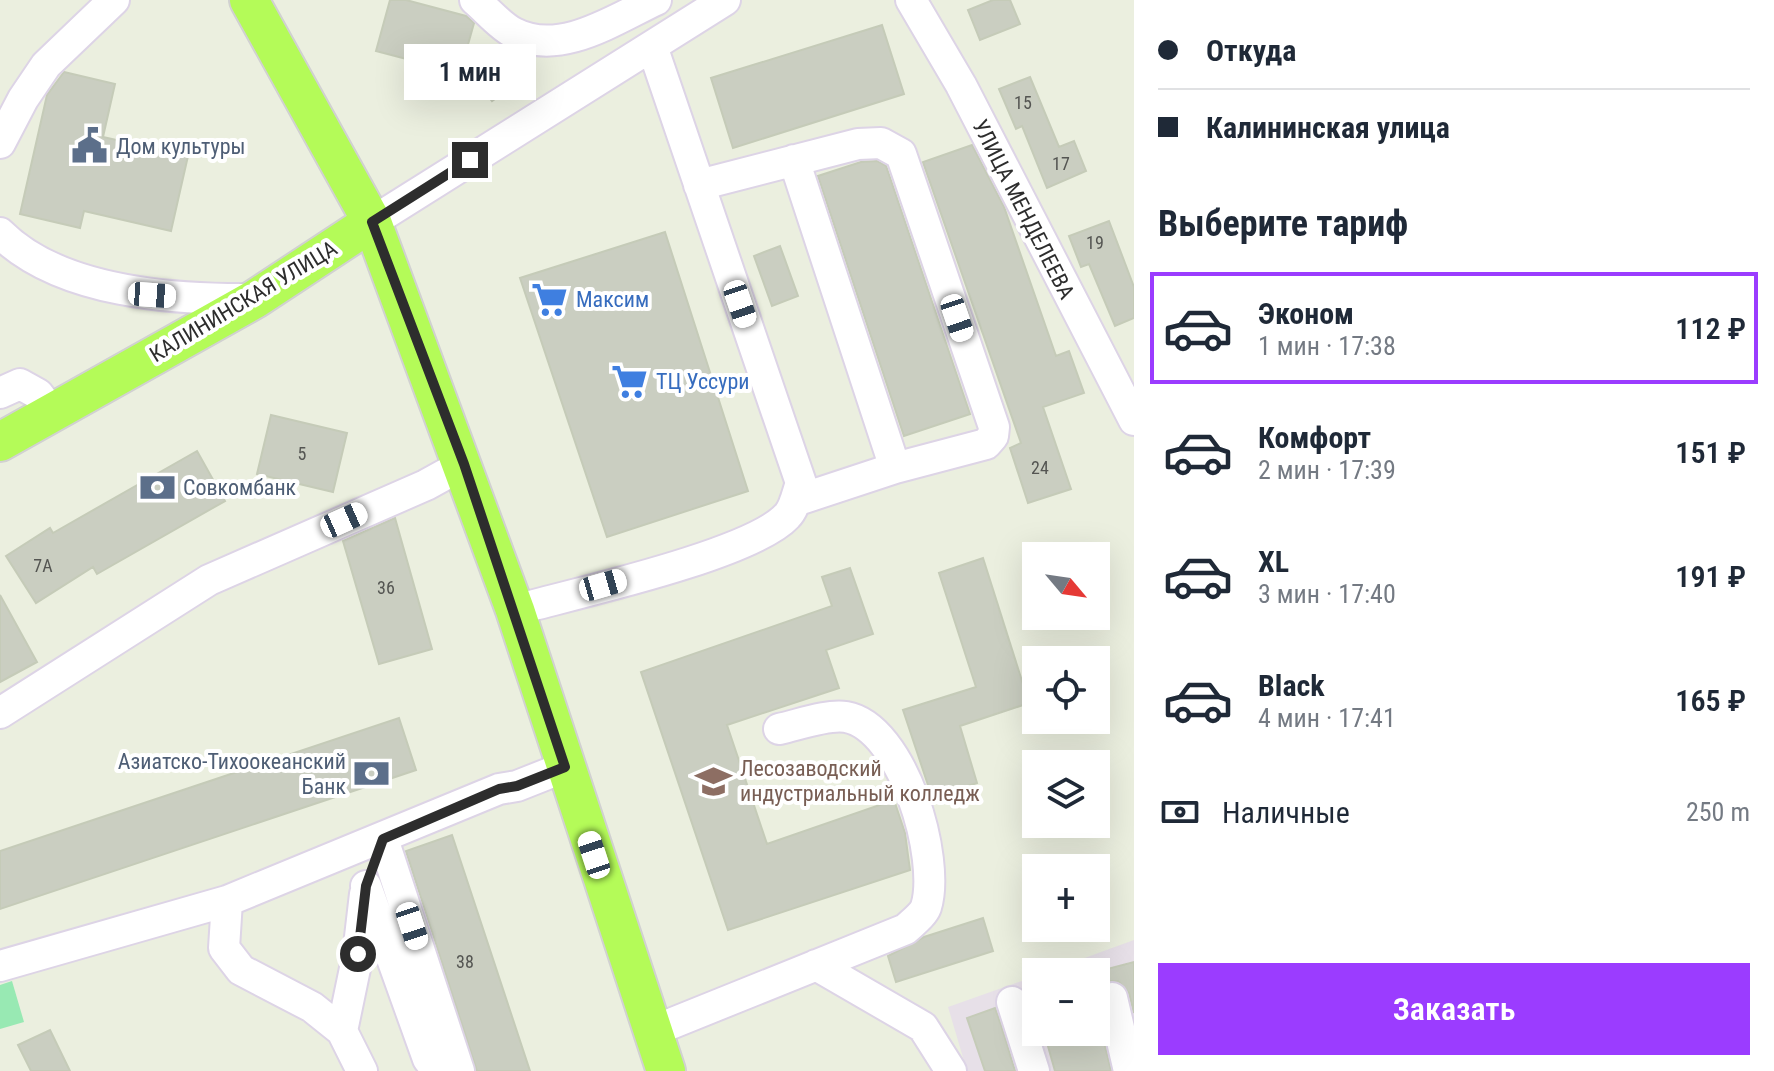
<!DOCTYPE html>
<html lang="ru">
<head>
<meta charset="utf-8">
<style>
	body { margin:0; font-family:"Roboto Condensed",sans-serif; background:#f6f6f7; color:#1f2937; height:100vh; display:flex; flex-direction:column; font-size:30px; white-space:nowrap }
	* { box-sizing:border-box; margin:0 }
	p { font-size:26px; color:#747a83 }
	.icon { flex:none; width:44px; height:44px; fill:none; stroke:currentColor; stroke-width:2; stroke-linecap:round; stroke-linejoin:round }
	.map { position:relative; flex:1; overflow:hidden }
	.sheet { display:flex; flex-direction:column; background:#fff; width:640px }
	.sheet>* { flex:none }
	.hud { display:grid; align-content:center; height:176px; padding:0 24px; background:#fff }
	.needle { width:52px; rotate:119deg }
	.tools { position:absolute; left:1022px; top:542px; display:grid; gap:16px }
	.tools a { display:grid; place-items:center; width:88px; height:88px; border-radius:0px; background:#fff; box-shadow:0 8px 32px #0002; font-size:40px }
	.end { position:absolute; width:36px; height:36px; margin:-18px; border:10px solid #2d2d2d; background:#fff; box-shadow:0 0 0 4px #fff }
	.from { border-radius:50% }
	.bubble { position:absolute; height:56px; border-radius:0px; background:#fff; box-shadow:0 8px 32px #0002; font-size:26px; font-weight:600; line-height:56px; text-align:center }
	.car { position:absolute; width:24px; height:48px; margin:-24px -12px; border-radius:10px; box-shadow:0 0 6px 2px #0007; background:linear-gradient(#fff 24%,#345 0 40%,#fff 0 76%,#345 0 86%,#fff 0) }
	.hud b { display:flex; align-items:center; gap:28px; height:76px; font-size:30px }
	.hud b+b { border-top:2px solid #e0e1e3 }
	.hud i { width:20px; height:20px; background:#1f2937 }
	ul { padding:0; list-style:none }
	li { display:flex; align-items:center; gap:24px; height:112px; margin:0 16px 12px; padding:0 8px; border:4px solid transparent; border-radius:0px }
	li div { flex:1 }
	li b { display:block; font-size:30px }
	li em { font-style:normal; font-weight:600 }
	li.selected { border-color:#9b3cff }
	li>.icon { width:72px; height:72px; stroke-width:1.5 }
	h2 { padding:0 24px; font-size:36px; line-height:96px }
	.pay { display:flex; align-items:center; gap:20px; height:88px; padding:0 24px; font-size:30px }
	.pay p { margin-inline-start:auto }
	.primary-button { display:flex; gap:16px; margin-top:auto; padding:16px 24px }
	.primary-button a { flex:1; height:92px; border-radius:0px; background:#9b3cff; color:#fff; font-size:32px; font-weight:600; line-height:92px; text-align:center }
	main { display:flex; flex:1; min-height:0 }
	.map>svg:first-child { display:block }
	.industrial { fill:#e7e0e8 }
	.green { fill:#98e9b3 }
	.building { fill:#cacec1; stroke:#c5cbb8; stroke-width:2 }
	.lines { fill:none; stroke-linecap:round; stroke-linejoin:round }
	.minor-casing { stroke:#ddd4e6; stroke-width:34 }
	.major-casing { stroke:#d1d1d1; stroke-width:42 }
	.minor { stroke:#fff; stroke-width:30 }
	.major { stroke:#b4fb58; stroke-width:38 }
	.route { stroke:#2d2d2d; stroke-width:10 }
	.labels { text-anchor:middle; stroke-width:8; stroke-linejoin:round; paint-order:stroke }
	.number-label { font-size:18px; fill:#545552 }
	.service-label { font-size:22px; fill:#4e5e75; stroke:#fff; text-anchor:start }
	.street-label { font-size:22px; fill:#2d2d2d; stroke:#fff }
	.shop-label { font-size:22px; fill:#366cbe; stroke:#fff; text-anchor:start }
	.education-label { font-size:22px; fill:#785e54; stroke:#fff; text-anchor:start }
</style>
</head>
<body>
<main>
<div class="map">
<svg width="1134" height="1071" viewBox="0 0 1134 1071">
	<rect width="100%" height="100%" fill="#ebefdf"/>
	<path class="industrial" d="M1134,940V1071H967L948,1007L1036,976V1032H1096V972H1046Z"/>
	<path class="green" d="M12,981L24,1022L0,1029V985Z"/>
	<path class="building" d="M390,0H406L466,16L474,23L460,73L376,51Z
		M993,0H1010L1020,24L980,40L968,10Z
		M882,25L904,94L733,148L711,78Z
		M490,62L510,88L492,101L473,76Z
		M64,72L115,84L103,137L188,156L171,231L84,211L80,228L20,214L47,95Z
		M1030,77L1059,147L1074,141L1086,171L1047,188L1022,126L1016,129L999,89Z
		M972,145L1004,207L1056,356L1069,351L1084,393L1043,407L1071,489L1028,503L1010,448L1021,443L923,162Z
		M877,161L886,166L970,414L904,436L818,176L861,162Z
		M1109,221L1134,287V318L1115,326L1089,264L1081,267L1069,236Z
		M665,232L748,491L607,537L520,278Z
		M780,246L798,296L772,306L754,256Z
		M271,415L347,433L333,492L257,474Z
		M197,451L225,501L97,574L93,567L36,603L6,556L50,528L53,533Z
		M395,518L432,649L379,664L343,541Z
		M983,558L1029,703L960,726L977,783L932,797L903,710L976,687L939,573Z
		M850,568L873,634L826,650L839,688L727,725L767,844L894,800L905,833L910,870L728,930L641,672L832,606L822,577Z
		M0,595L37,662L0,682Z
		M399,718L416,770L0,909V851Z
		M452,835L530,1071H477L406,851Z
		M983,918L993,951L896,982L888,956L924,937Z
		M1134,962V1013L1129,993L1118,981H1107L1096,991V972Z
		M995,1008L1001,1025L1015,1071H985L967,1018Z
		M1096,1009L1111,1071H1055L1044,1032H1096Z
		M50,1030L70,1071H31L18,1045Z"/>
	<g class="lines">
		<defs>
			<path id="minor" d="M475,0C487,10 500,26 514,33C560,57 615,19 656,0
				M911,0L961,85L1134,420
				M0,143L23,99L46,65L114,0
				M699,185L858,144L881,143L901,154L994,427L993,436L986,444L895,468L794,160
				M372,222L725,0
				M0,233C60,293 175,300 255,299
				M0,393L20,384L38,394L52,412
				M795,501L895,468
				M515,610C573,594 751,555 787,516C795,508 797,493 801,483L652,46
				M0,713L209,580L426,485L464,464
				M383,839L459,1071
				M366,886L428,1059L438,1071
				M816,965L923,1027L951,1071
				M0,966L227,901
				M1112,998L1129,1071
				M1012,1002L1034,1071
				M342,1031L358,954L365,894
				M653,1031L906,929C912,923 923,915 926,907C941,859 903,727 846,717C827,714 798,725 779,729
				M362,1071L342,1031L312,1007L241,970L224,948L227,901L499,789L517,786L565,767"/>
			<path id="major" d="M249,0L372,222L515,610L666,1071
				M0,442L255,299L372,222"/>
		</defs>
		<use href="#minor" class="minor-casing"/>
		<use href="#major" class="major-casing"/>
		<use href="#minor" class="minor"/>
		<use href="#major" class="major"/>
	</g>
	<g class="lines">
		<path class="route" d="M358,954L366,886L383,839L499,789L517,786L565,767L464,464L372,222L470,160"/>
	</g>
	<defs>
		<symbol id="civic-bare" viewBox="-9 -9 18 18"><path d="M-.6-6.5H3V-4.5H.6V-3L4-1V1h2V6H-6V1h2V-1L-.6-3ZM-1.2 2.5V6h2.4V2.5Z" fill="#5c6f8a" stroke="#fff" stroke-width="2.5" paint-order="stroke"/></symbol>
		<symbol id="supermarket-bare" viewBox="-9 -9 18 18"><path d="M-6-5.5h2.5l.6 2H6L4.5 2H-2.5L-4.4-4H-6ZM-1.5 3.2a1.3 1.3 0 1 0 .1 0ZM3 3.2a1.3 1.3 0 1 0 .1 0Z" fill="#3f7fe0" stroke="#fff" stroke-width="2.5" paint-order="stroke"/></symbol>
		<symbol id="bank-bare" viewBox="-9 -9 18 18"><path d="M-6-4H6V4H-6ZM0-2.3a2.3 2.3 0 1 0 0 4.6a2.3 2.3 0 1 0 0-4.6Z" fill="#5c6f8a" stroke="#fff" stroke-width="2.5" paint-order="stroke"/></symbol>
		<symbol id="university-bare" viewBox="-9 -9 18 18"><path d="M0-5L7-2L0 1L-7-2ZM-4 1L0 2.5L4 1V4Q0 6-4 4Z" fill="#8d6e63" stroke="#fff" stroke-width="2.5" paint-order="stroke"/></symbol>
	</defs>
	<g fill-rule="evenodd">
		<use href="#civic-bare" x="64" y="120" width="51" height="51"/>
		<use href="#supermarket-bare" x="524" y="274" width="51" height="51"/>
		<use href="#supermarket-bare" x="604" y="356" width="51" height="51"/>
		<use href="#bank-bare" x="132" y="462" width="51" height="51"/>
		<use href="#bank-bare" x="346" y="748" width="51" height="51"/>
		<use href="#university-bare" x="688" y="756" width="51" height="51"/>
	</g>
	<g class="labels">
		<g class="number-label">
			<text x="1023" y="109">15</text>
			<text x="1061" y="170">17</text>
			<text x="1095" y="249">19</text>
			<text x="302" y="460">5</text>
			<text x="1040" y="474">24</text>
			<text x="43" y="572">7А</text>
			<text x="386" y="594">36</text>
			<text x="465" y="968">38</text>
		</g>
		<g class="service-label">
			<text x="116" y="154">Дом культуры</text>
			<text x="183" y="495">Совкомбанк</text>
			<text x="346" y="769" text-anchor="end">Азиатско-Тихоокеанский<tspan x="346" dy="25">Банк</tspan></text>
		</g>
		<g class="street-label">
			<text transform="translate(1024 209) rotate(63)" y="8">УЛИЦА МЕНДЕЛЕЕВА</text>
			<text transform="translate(243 301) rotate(-31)" y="8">КАЛИНИНСКАЯ УЛИЦА</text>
		</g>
		<g class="shop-label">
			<text x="576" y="307">Максим</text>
			<text x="656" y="389">ТЦ Уссури</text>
		</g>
		<g class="education-label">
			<text x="740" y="776">Лесозаводский<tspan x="740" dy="25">индустриальный колледж</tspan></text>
		</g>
	</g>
</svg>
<div class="tools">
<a><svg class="needle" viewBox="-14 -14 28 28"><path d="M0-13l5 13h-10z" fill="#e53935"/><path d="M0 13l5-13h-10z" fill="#747a83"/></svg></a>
<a><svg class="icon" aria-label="locate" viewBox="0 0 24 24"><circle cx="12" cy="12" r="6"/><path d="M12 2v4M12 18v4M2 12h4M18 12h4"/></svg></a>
<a><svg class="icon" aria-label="layers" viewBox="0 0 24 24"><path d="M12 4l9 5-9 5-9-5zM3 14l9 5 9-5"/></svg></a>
<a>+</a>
<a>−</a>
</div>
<i class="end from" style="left:358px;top:954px"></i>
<i class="end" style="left:470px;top:160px"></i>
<div class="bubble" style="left:404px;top:44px;width:132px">1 мин</div>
<i class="car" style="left:152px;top:295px;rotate:94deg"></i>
<i class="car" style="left:740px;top:304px;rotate:161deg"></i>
<i class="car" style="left:957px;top:318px;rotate:161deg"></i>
<i class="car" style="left:344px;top:520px;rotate:66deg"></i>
<i class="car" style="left:603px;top:585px;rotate:74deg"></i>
<i class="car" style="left:594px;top:855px;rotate:342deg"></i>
<i class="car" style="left:412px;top:926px;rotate:162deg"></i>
</div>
<section class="sheet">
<div class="hud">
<b><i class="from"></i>Откуда</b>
<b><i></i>Калининская улица</b>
</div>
<h2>Выберите тариф</h2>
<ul>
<li class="selected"><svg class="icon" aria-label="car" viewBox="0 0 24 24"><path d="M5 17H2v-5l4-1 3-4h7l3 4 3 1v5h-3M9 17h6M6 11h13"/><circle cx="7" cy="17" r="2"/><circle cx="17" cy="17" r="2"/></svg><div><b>Эконом</b><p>1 мин · 17:38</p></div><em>112 ₽</em></li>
<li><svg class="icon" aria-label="car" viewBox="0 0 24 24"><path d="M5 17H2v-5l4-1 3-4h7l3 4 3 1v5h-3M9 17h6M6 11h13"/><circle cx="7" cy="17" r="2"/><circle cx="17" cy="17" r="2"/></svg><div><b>Комфорт</b><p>2 мин · 17:39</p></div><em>151 ₽</em></li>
<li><svg class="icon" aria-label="car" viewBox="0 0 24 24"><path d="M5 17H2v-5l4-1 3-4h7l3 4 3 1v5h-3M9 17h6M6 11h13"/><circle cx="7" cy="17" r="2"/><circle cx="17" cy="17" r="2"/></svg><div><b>XL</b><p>3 мин · 17:40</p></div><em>191 ₽</em></li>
<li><svg class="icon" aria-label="car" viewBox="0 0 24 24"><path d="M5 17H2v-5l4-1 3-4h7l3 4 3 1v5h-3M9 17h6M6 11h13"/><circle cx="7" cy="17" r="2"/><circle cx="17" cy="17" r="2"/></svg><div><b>Black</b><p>4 мин · 17:41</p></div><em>165 ₽</em></li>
</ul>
<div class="pay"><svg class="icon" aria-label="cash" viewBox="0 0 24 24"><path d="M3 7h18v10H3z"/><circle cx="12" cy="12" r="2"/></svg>Наличные<p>250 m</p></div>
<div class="primary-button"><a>Заказать</a></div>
</section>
</main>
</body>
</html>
